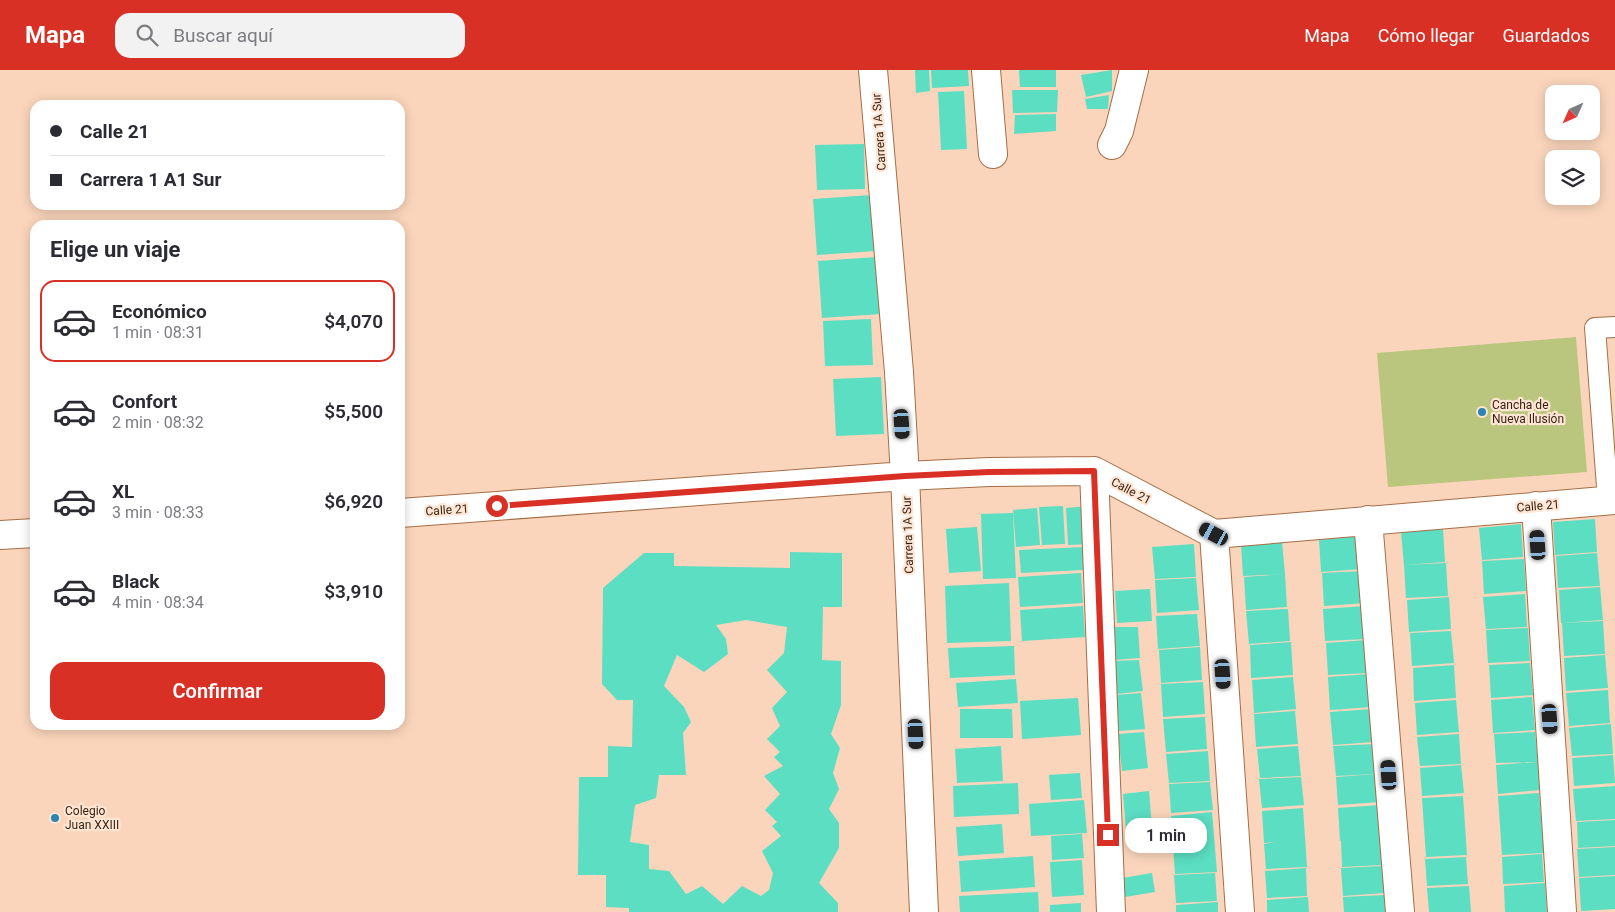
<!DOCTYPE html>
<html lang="es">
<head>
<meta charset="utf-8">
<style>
	body { margin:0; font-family:Roboto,sans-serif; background:#f2f2f3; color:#2b2b33; height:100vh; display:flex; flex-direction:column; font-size:19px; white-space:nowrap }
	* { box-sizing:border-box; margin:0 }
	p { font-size:16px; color:#7c7c81 }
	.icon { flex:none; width:28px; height:28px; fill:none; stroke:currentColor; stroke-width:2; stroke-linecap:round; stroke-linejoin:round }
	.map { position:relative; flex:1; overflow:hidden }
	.panel { position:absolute; left:30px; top:150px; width:375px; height:510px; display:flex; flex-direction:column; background:#fff; border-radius:15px; box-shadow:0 2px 12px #0003 }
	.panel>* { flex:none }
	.top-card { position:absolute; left:30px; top:30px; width:375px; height:110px; border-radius:15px; box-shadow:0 2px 12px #0003; display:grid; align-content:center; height:110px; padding:0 20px; background:#fff }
	.needle { width:32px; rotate:225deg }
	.tools { position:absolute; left:1545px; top:15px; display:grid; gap:10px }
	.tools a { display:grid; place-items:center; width:55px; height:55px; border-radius:10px; background:#fff; box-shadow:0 2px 12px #0003; font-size:25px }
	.end { position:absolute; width:22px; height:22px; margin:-11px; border:6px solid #d93025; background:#fff; box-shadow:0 0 0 2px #fff }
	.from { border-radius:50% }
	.bubble { position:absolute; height:35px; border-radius:15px; background:#fff; box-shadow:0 2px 12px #0003; font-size:16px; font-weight:600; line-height:35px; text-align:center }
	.car { position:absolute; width:15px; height:30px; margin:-15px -8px; border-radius:6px; box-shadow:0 0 4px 1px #0007; background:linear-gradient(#222 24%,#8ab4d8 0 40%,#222 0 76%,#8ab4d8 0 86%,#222 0) }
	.top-card b { display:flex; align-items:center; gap:18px; height:48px; font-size:19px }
	.top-card b+b { border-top:1px solid #e1e1e2 }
	.top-card i { width:12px; height:12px; background:#2b2b33 }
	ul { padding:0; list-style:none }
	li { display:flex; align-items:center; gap:15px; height:82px; margin:0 10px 8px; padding:0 10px; border:2px solid transparent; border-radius:15px }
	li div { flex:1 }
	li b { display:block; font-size:19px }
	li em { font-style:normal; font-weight:600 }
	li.selected { border-color:#d93025 }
	li>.icon { width:45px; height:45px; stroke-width:1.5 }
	h2 { padding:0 20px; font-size:22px; line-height:60px }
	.cta { display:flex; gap:10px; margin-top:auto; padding:10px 20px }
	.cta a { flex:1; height:58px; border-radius:15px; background:#d93025; color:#fff; font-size:20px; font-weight:600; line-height:58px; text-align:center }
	header { display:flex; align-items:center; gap:30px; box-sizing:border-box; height:70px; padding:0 25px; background:#d93025; color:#fff }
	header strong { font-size:24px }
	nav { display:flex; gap:28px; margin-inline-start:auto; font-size:18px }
	.search { width:350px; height:45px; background:#f2f2f3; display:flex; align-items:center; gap:12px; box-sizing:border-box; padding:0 18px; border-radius:15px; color:#7c7c81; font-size:19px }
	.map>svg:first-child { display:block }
	.green { fill:#bac67d }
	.building { fill:#5bdec2; fill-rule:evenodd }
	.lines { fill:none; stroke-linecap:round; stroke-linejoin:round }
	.service-casing { stroke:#a56e46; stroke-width:22 }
	.minor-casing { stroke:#a56e46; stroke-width:30 }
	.service { stroke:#fff; stroke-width:20 }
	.minor { stroke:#fff; stroke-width:28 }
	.route { stroke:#d93025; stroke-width:6 }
	.poi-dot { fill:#2b84b2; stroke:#fee5d4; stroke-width:2 }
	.labels { text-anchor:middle; stroke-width:4.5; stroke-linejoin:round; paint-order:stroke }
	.street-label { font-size:12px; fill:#351f0e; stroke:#fee5d4 }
	.poi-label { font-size:12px; fill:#351f0e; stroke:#fee5d4; text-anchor:start }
</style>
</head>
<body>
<header>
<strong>Mapa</strong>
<div class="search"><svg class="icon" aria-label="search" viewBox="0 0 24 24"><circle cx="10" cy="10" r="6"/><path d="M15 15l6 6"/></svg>Buscar aquí</div>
<nav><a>Mapa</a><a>Cómo llegar</a><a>Guardados</a></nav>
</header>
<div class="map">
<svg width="1615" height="842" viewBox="0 0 1615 842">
	<rect width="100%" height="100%" fill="#fad5bb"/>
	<path class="green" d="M1576,267L1587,402L1388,417L1377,283Z"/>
	<path class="building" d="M915,0H929L930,21L916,23Z
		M931,0H968L969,16L932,18Z
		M1019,0H1056V17H1020Z
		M1112,0V21L1086,27L1081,5Z
		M1012,20H1058L1057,42L1013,43Z
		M964,21L967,79L941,80L938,22Z
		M1109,25L1108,39H1087L1085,29Z
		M1056,44V61L1014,64L1015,45Z
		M864,74L865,119L817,120L815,75Z
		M872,125L876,181L817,185L813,129Z
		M877,187L881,244L822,248L818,191Z
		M871,249L873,295L825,296L823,251Z
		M881,307L884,364L836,366L833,309Z
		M1063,436L1065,474L1042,475L1039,437Z
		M1089,436L1092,474L1068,475L1066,438Z
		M1037,438L1040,475L1016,477L1013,440Z
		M1013,443L1016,508L983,509L981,444Z
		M1595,449L1597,482L1555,485L1553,452Z
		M1521,454L1523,487L1482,490L1479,458Z
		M977,457L981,501L949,503L946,459Z
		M1443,459L1445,492L1404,495L1401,462Z
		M1361,466L1363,499L1321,502L1319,470Z
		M1282,471L1285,504L1243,506L1241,474Z
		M1194,474L1196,507L1155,509L1152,477Z
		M1084,477V500L1021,503L1019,480Z
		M790,482L842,483V537H823L822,590L841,591V635L831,664L840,678L833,703L839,719L829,739L839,753V778L819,813L838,833V842H629V838L606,837V805H578L579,707H608V676L632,677L633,630H617L602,614L603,518L644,483H674V496L790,498ZM746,550L787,557L784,583L767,600L787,622L772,638L780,656L767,669L780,682L774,687L783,696L764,706L780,724L765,740L777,752L772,756L781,766L762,781L773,803L769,820L761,826L742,816L723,834L702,816L686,824L669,801L649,799V775L630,772L635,735L656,728L659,705H686L683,663L691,652L684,637L664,616L677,585L704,602L728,584L726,569L716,555Z
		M1597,483L1600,516L1558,518L1556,486Z
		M1524,489L1526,521L1484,524L1482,491Z
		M1446,493L1448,526L1406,528L1404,495Z
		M1363,501L1366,533L1324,536L1322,503Z
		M1081,503L1083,533L1020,537L1018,507Z
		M1285,504L1287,537L1246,540L1244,507Z
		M1196,508L1199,540L1157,543L1155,510Z
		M1009,513L1011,571L947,573L945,516Z
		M1600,517L1603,550L1561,553L1559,520Z
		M1150,519L1152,551L1117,553L1115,521Z
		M1525,524L1527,557L1486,559L1483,527Z
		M1449,527L1451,559L1409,562L1407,530Z
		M1083,536L1085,567L1022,571L1020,540Z
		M1365,536L1367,569L1325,571L1323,539Z
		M1288,539L1290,571L1249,574L1246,541Z
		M1197,544L1200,576L1158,579L1156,546Z
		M1603,551L1605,584L1564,586L1562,553Z
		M1112,557H1138L1140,588L1114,590Z
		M1528,558L1530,591L1488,593L1486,560Z
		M1451,561L1454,593L1412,596L1410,563Z
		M1367,570L1369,603L1328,605L1326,573Z
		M1291,572L1293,605L1251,608L1250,575Z
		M1014,576L1015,605L950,608L948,578Z
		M1200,577L1202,610L1161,613L1159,580Z
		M1605,585L1608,618L1566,621L1564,588Z
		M1139,590L1143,621L1117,624L1114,591Z
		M1530,593L1533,625L1491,628L1489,595Z
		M1454,595L1456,628L1414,631L1413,598Z
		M1369,604L1372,637L1330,640L1328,607Z
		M1293,607L1296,639L1254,643L1252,610Z
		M1016,609L1018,633L958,637L956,613Z
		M1203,612L1205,644L1163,647L1161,614Z
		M1608,620L1610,653L1569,656L1566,623Z
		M1141,623L1145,659L1119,661L1115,625Z
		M1532,627L1535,660L1493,663L1491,630Z
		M1078,628L1081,665L1022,669L1020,631Z
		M1456,630L1459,662L1417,665L1415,633Z
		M960,639H1012L1013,668H960Z
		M1372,639L1374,672L1333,675L1330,642Z
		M1295,641L1298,674L1256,677L1254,644Z
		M1205,647L1207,679L1166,682L1163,649Z
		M1611,654L1613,684L1572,686L1569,658Z
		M1144,662L1148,698L1122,701L1118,664Z
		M1535,662L1538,692L1496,693L1494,664Z
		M1459,664L1461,694L1420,696L1417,667Z
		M1375,674L1377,704L1336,706L1333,676Z
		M1001,676L1003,711L957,713L955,679Z
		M1298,676L1301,706L1260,708L1257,679Z
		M1208,681L1210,711L1169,713L1166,684Z
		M1613,685L1615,713L1574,716L1572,688Z
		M1538,692L1540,720L1498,724L1496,695Z
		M1461,695L1464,723L1422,726L1420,698Z
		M1080,703L1082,728L1051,730L1049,705Z
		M1377,704L1380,732L1338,735L1336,707Z
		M1301,707L1304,735L1262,738L1259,709Z
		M1210,712L1213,740L1171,743L1169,714Z
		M1018,713L1019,744L954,747L953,716Z
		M1615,716V749L1576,751L1573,719Z
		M1149,721L1152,758L1126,760L1123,724Z
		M1539,723L1544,783L1502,785L1498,726Z
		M1463,726L1467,785L1426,787L1422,728Z
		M1084,730L1087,763L1031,766L1029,734Z
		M1379,735L1383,795L1342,797L1341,771L1351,770L1340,771L1338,738Z
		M1303,738L1307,797L1266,799L1264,774L1275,772L1264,773L1262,741Z
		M1212,742L1217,802L1175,804L1171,746Z
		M1615,750V776L1578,778L1577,752Z
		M1002,754L1004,783L958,786L956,757Z
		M1082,764L1084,788L1052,790L1051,766Z
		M1615,777V805L1579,807L1577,779Z
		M1542,784L1544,812L1503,814L1502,787Z
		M1033,786L1035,817L961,822L959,791Z
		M1466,787L1468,814L1427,816L1425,789Z
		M1082,790L1084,825L1052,827L1050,792Z
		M1382,796L1384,823L1343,826L1341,798Z
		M1306,798L1307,826L1267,828L1265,801Z
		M1152,803L1155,822L1125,827L1122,808Z
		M1215,803L1217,831L1176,833L1174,805Z
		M1615,806V839L1581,841L1579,808Z
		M1545,813L1547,842H1505L1504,816Z
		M1469,816L1471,842H1429L1427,818Z
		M1038,822L1039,842H960L959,826Z
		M1384,825L1385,842H1344L1343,827Z
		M1308,827L1309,842H1267V830Z
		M1218,832V842H1176V835Z
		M1081,833V842H1050V835Z"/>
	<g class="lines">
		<defs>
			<path id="service" d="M1608,430L1595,258L1615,257"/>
			<path id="minor" d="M873,0L899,302L905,406L924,842
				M986,0L993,84
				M1112,75L1119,61L1134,0
				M1094,401L1111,842
				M1536,436L1562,842
				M400,443L905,406L989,402L1094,401L1214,464L1615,430
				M1368,450L1400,842
				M1214,464L1240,842
				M0,465L35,463"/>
		</defs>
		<use href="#service" class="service-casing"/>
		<use href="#minor" class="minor-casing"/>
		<use href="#service" class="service"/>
		<use href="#minor" class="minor"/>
	</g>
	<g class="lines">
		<path class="route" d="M497,436L905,406L989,402L1094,401L1108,765"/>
	</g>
	<g class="poi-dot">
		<circle cx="1482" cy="342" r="5"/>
		<circle cx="55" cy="748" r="5"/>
	</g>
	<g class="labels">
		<g class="street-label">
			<text transform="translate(879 62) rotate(-94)" y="4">Carrera 1A Sur</text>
			<text transform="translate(1131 421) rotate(28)" y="4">Calle 21</text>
			<text transform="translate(1538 436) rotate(-5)" y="4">Calle 21</text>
			<text transform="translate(447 440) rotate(-4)" y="4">Calle 21</text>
			<text transform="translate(908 465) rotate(-92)" y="4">Carrera 1A Sur</text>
		</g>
		<g class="poi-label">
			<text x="1492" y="339">Cancha de<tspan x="1492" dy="14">Nueva Ilusión</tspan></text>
			<text x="65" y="745">Colegio<tspan x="65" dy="14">Juan XXIII</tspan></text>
		</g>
	</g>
</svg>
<div class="tools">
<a><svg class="needle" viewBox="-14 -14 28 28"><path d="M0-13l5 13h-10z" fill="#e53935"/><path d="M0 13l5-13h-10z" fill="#7c7c81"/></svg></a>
<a><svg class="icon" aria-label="layers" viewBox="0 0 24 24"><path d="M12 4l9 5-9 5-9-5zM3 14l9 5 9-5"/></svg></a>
</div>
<i class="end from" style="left:497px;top:436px"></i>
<i class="end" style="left:1108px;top:765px"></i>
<div class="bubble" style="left:1125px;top:748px;width:82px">1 min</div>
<i class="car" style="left:902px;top:354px;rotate:176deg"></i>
<i class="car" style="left:1214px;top:464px;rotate:298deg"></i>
<i class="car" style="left:1538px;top:475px;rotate:356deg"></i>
<i class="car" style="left:1223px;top:604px;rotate:176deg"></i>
<i class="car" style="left:1550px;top:649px;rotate:176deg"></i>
<i class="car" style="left:916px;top:664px;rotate:177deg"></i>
<i class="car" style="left:1389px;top:705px;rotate:356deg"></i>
<div class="top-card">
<b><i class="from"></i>Calle 21</b>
<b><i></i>Carrera 1 A1 Sur</b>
</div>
<section class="panel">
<h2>Elige un viaje</h2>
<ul>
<li class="selected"><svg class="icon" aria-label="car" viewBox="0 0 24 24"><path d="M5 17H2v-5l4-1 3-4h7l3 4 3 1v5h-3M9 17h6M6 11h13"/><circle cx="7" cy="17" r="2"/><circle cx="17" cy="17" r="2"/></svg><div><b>Económico</b><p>1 min · 08:31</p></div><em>$4,070</em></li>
<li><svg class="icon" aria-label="car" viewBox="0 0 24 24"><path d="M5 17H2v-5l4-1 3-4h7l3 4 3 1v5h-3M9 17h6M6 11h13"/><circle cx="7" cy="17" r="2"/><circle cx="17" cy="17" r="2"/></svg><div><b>Confort</b><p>2 min · 08:32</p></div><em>$5,500</em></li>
<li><svg class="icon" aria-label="car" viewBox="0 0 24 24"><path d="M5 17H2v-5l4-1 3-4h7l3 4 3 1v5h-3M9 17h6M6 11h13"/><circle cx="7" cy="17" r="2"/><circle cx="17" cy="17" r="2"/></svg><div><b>XL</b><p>3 min · 08:33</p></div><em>$6,920</em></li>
<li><svg class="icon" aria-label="car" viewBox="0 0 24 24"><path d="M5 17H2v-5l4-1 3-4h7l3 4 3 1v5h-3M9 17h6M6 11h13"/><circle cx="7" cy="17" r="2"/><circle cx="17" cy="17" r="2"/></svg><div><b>Black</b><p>4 min · 08:34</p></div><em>$3,910</em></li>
</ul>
<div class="cta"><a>Confirmar</a></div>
</section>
</div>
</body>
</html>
